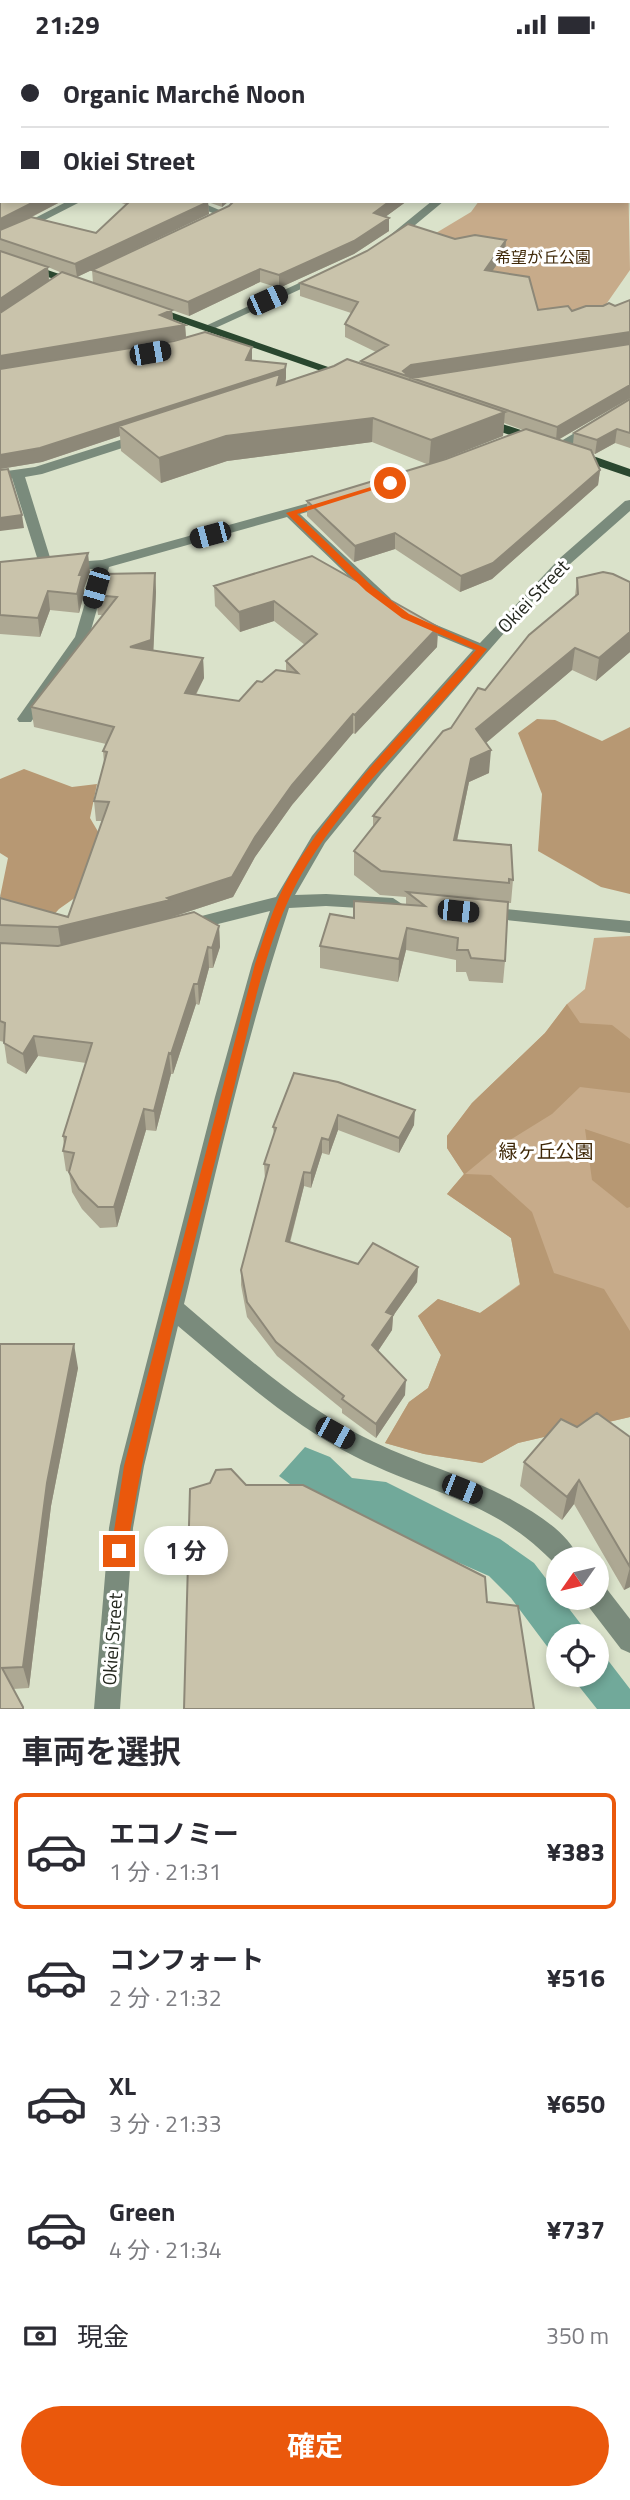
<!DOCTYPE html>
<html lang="ja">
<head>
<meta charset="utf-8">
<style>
	body { margin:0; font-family:"Titillium Web","Noto Sans JP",sans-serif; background:#f2f2f3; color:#2b2b33; height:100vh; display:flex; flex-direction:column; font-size:26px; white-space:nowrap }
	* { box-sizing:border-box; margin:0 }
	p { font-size:23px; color:#7c7c81 }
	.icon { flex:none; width:38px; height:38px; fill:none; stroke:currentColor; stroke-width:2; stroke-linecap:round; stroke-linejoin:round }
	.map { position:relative; height:1660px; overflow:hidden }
	.drawer { display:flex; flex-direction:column; background:#fff; flex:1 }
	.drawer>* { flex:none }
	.hud { position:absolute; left:0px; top:0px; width:630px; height:154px; box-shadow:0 4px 10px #0003; display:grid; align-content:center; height:154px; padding:0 21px; background:#fff }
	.needle { width:46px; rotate:236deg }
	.controls { position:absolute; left:546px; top:1498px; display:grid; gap:14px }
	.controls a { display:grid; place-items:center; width:63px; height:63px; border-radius:50%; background:#fff; box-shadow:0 4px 10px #0003; font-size:35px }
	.end { position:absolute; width:32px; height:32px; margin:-16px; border:9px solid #ea580c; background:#fff; box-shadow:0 0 0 4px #fff }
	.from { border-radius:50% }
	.bubble { position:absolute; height:49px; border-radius:24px; background:#fff; box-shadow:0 4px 10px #0003; font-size:23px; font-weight:700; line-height:49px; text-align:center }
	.car { position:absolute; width:21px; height:42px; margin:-21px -10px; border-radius:9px; box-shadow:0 0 5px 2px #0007; background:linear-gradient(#222 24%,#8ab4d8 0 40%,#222 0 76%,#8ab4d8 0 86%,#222 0) }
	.hud b { display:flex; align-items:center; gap:24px; height:66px; font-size:26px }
	.hud b+b { border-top:2px solid #e1e1e2 }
	.hud i { width:18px; height:18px; background:#2b2b33 }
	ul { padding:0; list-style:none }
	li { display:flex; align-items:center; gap:21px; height:116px; margin:0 14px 10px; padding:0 7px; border:4px solid transparent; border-radius:10px }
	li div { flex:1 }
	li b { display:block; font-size:26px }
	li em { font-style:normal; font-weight:700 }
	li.on { border-color:#ea580c }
	li>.icon { width:63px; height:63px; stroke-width:1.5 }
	h2 { padding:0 21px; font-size:32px; line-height:84px }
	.pay { display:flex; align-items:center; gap:18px; height:77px; padding:0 21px; font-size:26px }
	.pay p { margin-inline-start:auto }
	.cta { display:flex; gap:14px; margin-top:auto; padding:14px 21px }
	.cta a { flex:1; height:80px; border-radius:42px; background:#ea580c; color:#fff; font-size:28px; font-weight:700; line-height:80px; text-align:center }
	.status { display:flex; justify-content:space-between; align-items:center; height:49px; padding:0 35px; background:#fff; direction:ltr }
	.status svg { height:19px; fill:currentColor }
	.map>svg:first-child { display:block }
	.green { fill:#c7ab8a }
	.forest { fill:#b79873 }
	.water { fill:#71a99a }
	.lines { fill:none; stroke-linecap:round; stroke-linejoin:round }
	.minor { fill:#7a8b7c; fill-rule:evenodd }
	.major { fill:#2a472f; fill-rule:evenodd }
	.wall { fill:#ada893; fill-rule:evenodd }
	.shaded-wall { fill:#8d8878 }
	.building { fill:#c9c3ab; stroke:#8d8878; stroke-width:2 }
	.route { fill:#ea580c }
	.labels { text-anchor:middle; stroke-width:6; stroke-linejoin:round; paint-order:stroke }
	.far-park-label { font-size:16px; fill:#3f2808; stroke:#fff }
	.street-label { font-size:19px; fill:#24271e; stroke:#fff }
	.park-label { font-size:19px; fill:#3f2808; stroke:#fff }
</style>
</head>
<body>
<div class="status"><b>21:29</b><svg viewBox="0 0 49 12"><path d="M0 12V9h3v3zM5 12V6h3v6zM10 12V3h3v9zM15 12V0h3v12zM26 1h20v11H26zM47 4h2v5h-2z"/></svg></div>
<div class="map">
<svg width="630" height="1660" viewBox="0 0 630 1660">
	<rect width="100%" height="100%" fill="#dae2ca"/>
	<path class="green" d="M628,121L630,221L600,264L531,265L431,187L471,163L479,152H628Z
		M630,887V1368L518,1394L482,1414L424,1405L385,1394L409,1353L428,1339L441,1306L418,1267L438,1250L480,1264L520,1235L511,1189L447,1145L464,1125L447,1099V1087L472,1054L545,984L567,955L585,940L594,889Z"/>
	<path class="forest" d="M537,670L555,671L602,692L630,678V845L601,838L538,802L542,745L518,684Z
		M24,720L72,738L97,735L90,769L100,786L76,848L59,860L41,880L15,866L0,848L8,809L0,804V730Z
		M567,955L580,974L612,976L630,990V1044L580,1038L552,1065L494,1101L465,1125L491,1126L532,1163L554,1224L604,1240L630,1282V1368L518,1394L482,1414L424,1405L385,1394L409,1353L428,1339L441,1306L418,1267L438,1250L480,1264L520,1236L511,1189L447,1145L464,1125L447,1099V1087L472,1054L545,984Z
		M585,1080L630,1095V1158L627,1159L592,1131Z"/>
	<path class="water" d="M305,1398L330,1408L352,1429L386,1433L500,1490L534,1514L590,1587H558V1612L511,1549L489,1527L305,1446L279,1427Z
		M597,1597L630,1640V1660H597L570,1626H597Z"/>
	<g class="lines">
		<path class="minor" d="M628,95H630V101H628Z
			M68,152H82L0,194V187Z
			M183,152H198L229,165L220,167Z
			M432,152H444L397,191H389V187Z
			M321,224L325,225V229L211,281L201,279Z
			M630,351V360L562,401L557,402L551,398Z
			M142,384L148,388L147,391L42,425L25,428L53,518L46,522L41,521L12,429L0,431V423L35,418Z
			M327,449L332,450V456L300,465L390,549L392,552L390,555H380L365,543L287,468L109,518L89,588L31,673H19L17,670L75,588L95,520L66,521L59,517L61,514L102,511Z
			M630,451V462L570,515L526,559L381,725L325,794L295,846L326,845L393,849L402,855L393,861L326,857L289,859C246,988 216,1123 184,1255C243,1305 303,1360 374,1393C419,1415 468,1427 512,1451C536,1464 569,1484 579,1510H558V1518C493,1449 433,1447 354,1407C289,1374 234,1324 178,1277L144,1417L133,1479L120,1660H94L109,1479L120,1417L215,1048L252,915L270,862L186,883L180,881L177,877L180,873L186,871L276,848L312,787L369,717L473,601L412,576L410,573L412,570H422L480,594L560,509L625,452Z
			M484,858L630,872V884L478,868L475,864L478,860Z
			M597,1536L606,1539L630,1570V1604L621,1600L588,1557L585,1549H597Z"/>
		<path class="major" d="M0,205L80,232L82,234L72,236L0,212Z
			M148,258H156L354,327L344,330L148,262Z
			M484,369L542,388L543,391L537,395L480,376L478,373Z
			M573,400L630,420V428L568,407V401Z"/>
	</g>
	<path class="wall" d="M0,0H630V29L629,30L630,33V92L628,93V2H2V152H62L32,168L96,184L127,156L116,152H229L222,158L208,153L209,165L101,216L229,157L234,152H407L385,168L389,169V182L354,205L279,239L260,233L189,267L172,261L173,271L185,276L186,288L205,283L252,298V312L286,315V329L285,333L334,317L347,310L361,314V312L376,303L345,288V275L351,264L300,247V234L367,202L408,175L455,190L475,186L506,191L505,204L492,222L529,228L538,261L568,257L572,262L586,257H603L609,254L615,257L630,251V349L558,391L573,395L574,384L630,350V399L615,394L595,405L592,404L600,421L598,436L492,530L460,543L395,500L354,513L307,467V452L429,416L372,393L227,412L161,434L121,402L120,387L42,413L0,420ZM48,218L62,224L33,242L49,232ZM92,221L93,234L77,228ZM504,374L523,381L436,413L503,387Z
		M0,513L90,523L84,539V545L79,564L50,561L40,588L0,585Z
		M155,524L156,543L153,602L203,609L204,629L196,646L239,652L262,633L286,623V612L305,596L274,572L240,583L215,557L214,537L438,578L437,598L355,685L353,684L292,756L255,808L233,848L172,868V869L219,877L220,898L213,919H209L199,956L196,955L173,1025H171L156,1082L146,1081L117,1178L100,1179L82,1160L72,1143L69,1123L66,1122L63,1102L64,1097L63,1087L86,1014L38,1007L26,1025L7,1014L4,993L0,992V845L2,850L68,868L102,772H96L94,752L104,714L103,702L106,695L34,678L31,658L103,566H98L96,546Z
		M577,529L630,533V603L596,632L572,621L486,694L489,724L469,733L457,792L513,831L511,854H508L505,912L503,934L469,932L466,923H456V911L406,901L398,933L320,919V897L354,869L406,856V848L380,846L354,826V802L373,779V767L485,641L575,547Z
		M294,1024L414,1076L399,1104L338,1081L329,1106L322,1104L311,1139L304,1137L290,1194L358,1215L418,1218L417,1233L393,1267L392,1281L378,1302L405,1346L376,1389L342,1364V1360L277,1307L247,1268L241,1236V1221L265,1130L264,1115L274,1085L273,1078Z
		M0,1295L78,1319L51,1457L29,1639L13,1640L24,1660H0Z
		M577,1378L630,1388V1538L624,1541L574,1455L562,1471L520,1437L524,1413Z"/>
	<path class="shaded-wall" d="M630,18V29L628,30V19Z
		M630,81V92L628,93V82Z
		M36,152H62L0,184V170Z
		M222,152H229L222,158Z
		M390,152H407L373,177L374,164Z
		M208,153L209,165L77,228L75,215Z
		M389,169V182L354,205L279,239V226Z
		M506,191L505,204L484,234L485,221Z
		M48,218L49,232L0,265V250Z
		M260,220V233L189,267L188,253Z
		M172,261L173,274L160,266Z
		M185,276L186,289L0,321V307Z
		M630,283V296L409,330L410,328L403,322L411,316Z
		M252,298V312L246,311Z
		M286,315V329L285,334L119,377L120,387L42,413L0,420V406Z
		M630,336V349L556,392L557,378Z
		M505,363L503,387L429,416L431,391Z
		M373,369L372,393L227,412L161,434L159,409L226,387Z
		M617,380L615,394L595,405L597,391Z
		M600,421L598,436L492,530L460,543L461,527Z
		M22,466L24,479L0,482V469Z
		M395,484V500L354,513L355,497Z
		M88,504L90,523L84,539V545L79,564L77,545L79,526Z
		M155,524L156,543L153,611L130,598Z
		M48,542L50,561L40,588L38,569Z
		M274,552V572L240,583L239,563Z
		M438,578L437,598L355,685V666Z
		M630,583V603L596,632L599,609Z
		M575,599L572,621L474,704L476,680Z
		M203,609L204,629L186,664L185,644Z
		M353,665V684L292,756L255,808L233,848L172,868V871L61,898L58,878L167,849L255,788L292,736Z
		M491,701L489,724L469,733L452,815L454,791L471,710Z
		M219,877L220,898L213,919L212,899Z
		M407,879L406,901L398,933L399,910Z
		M208,898L209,919L199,956L198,935Z
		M194,935L196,955L173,1025L171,1005Z
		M34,987L38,1007L26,1025L23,1005Z
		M169,1004L171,1025L156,1082L154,1062Z
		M144,1060L146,1081L117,1178L114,1158Z
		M415,1061L414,1076L399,1104V1089Z
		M338,1066V1081L329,1106V1091Z
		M322,1089V1104L311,1139V1124Z
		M304,1123V1137L286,1207V1192Z
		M418,1218L417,1233L393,1267L392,1281L372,1311V1296L386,1263Z
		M74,1295L78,1319L51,1457L29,1639L23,1618L47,1434Z
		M406,1331L405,1346L376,1389V1375Z
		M579,1431L574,1455L562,1471L567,1448Z
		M630,1518V1538L624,1541Z"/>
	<path class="building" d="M0,0H630V18L628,19V2H2V94L0,93Z
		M628,30L630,33V81L628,82Z
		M0,103H2V152H36L0,170Z
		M130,152L208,153L75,215L0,190V181L31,168L96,184Z
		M234,152H390L374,164L389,169L354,192L279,226L260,220L188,253L92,221L229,157Z
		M408,175L455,190L475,186L506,191L485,221L529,228L538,261L568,257L572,262L586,257H603L609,254L615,257L630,251V283L411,316L403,322L410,328L361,312L388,296L345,275L358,253L300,234L367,202Z
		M0,202L48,218L0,250Z
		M62,223L172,261L160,266L185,276L0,307V264Z
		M205,283L252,298L246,311L286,315L285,320L40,399L0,406V320L174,292Z
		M630,295V336L557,378L412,329Z
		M347,310L505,363L431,391L373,369L226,387L159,409L119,377L280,325L277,336L334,317Z
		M630,350V384L617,380L597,391L574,384Z
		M526,380L591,401L600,421L493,514L461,527L395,484L355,497L307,452L446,410Z
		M8,420L22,466L0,469V421Z
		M88,504L79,526H82L77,545L48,542L38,569L0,566V513Z
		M312,507L438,578L355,666L353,665L292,736L255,788L232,828L167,849L170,851L58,878L0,876V849L68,868L109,753L94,752L107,703L103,702L114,678L31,658L117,548L96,546L102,525L155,524L151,591L130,598L203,609L185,644L239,652L257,632L262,633L276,621L298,624L286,612L317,585L274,552L239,563L214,537Z
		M603,523L613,525L630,533V583L599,609L575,599L476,680L491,701L471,710L454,791L511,796L513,831L509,830V834L381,822L354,802L380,769L373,767L443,682L451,679L478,639L485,641L529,586L578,545L577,529Z
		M407,843L508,853L505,912L471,909L468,901H457L458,889L407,879L399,910L320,897L330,865L354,869V852L425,857Z
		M194,863L219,877L212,899L208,898L198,935H194L171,1005L169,1004L154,1062L144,1060L114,1158H98L79,1140L69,1123L74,1104L63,1102L66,1088L63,1087L92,994L34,987L23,1005L4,994L5,974L0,972V894L58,897Z
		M294,1024L338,1033L415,1061L399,1089L338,1066L329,1091L322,1089L311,1124L304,1123L286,1192L358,1215L373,1194L418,1218L386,1263L393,1266L372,1296L406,1331L376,1375L342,1350L344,1347L276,1293L247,1253L241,1221L269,1116L264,1115L276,1079L273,1078Z
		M0,1295H74L47,1434L23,1618L2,1619L23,1658V1660H0Z
		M597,1364L630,1388V1518L579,1431L567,1448L524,1413L561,1370L577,1378Z
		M231,1420L246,1436H303L485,1528L487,1553L518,1557L534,1660H184L190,1440L210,1434L216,1421Z"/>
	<path class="route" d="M387,433L395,434L297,465L373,538L409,565L487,600C430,673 356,736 307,816C264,886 249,983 228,1062C191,1208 150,1353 127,1502L125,1507L119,1509L113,1507L111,1502L124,1417L255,915C267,879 278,842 299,811C349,735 416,669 476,601L402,569L366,542L286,464Z"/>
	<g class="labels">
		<g class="far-park-label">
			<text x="543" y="214">希望が丘公園</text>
		</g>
		<g class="street-label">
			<text transform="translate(533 547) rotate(-46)" y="7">Okiei Street</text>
			<text transform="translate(112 1590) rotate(-86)" y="7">Okiei Street</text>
		</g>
		<g class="park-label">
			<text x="546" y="1109">緑ヶ丘公園</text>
		</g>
	</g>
</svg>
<div class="controls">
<a><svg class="needle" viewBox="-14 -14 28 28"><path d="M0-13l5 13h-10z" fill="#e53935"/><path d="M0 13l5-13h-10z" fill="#7c7c81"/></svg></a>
<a><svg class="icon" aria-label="locate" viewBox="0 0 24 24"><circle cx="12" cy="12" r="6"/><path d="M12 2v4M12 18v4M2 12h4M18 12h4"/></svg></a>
</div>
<i class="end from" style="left:390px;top:434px"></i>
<i class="end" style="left:119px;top:1502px"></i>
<div class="bubble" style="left:144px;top:1477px;width:84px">1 分</div>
<i class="car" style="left:267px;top:251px;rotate:66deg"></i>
<i class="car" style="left:150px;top:304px;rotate:80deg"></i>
<i class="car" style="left:210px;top:486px;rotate:255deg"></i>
<i class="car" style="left:96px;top:539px;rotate:196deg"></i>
<i class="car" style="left:458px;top:862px;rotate:96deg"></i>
<i class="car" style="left:335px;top:1384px;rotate:119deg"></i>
<i class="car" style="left:462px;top:1440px;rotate:112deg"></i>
<div class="hud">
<b><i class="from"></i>Organic Marché Noon</b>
<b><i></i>Okiei Street</b>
</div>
</div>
<section class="drawer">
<h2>車両を選択</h2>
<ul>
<li class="on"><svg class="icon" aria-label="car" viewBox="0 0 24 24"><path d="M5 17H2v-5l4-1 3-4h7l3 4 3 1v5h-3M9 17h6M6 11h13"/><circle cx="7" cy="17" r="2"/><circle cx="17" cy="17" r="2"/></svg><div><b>エコノミー</b><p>1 分 · 21:31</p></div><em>¥383</em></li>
<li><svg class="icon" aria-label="car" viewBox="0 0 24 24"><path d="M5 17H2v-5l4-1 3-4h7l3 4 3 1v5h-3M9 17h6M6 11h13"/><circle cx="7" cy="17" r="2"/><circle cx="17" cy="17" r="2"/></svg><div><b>コンフォート</b><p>2 分 · 21:32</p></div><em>¥516</em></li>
<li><svg class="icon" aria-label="car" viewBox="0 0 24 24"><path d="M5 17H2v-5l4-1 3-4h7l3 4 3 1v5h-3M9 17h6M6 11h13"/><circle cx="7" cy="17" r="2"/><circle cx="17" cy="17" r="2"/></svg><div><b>XL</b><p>3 分 · 21:33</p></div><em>¥650</em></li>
<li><svg class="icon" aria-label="car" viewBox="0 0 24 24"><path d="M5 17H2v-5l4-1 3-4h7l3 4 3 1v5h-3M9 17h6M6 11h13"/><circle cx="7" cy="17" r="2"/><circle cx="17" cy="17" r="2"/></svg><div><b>Green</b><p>4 分 · 21:34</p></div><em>¥737</em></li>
</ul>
<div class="pay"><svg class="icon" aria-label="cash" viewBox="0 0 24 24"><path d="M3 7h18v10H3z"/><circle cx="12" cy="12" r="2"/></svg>現金<p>350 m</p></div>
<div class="cta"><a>確定</a></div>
</section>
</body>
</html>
